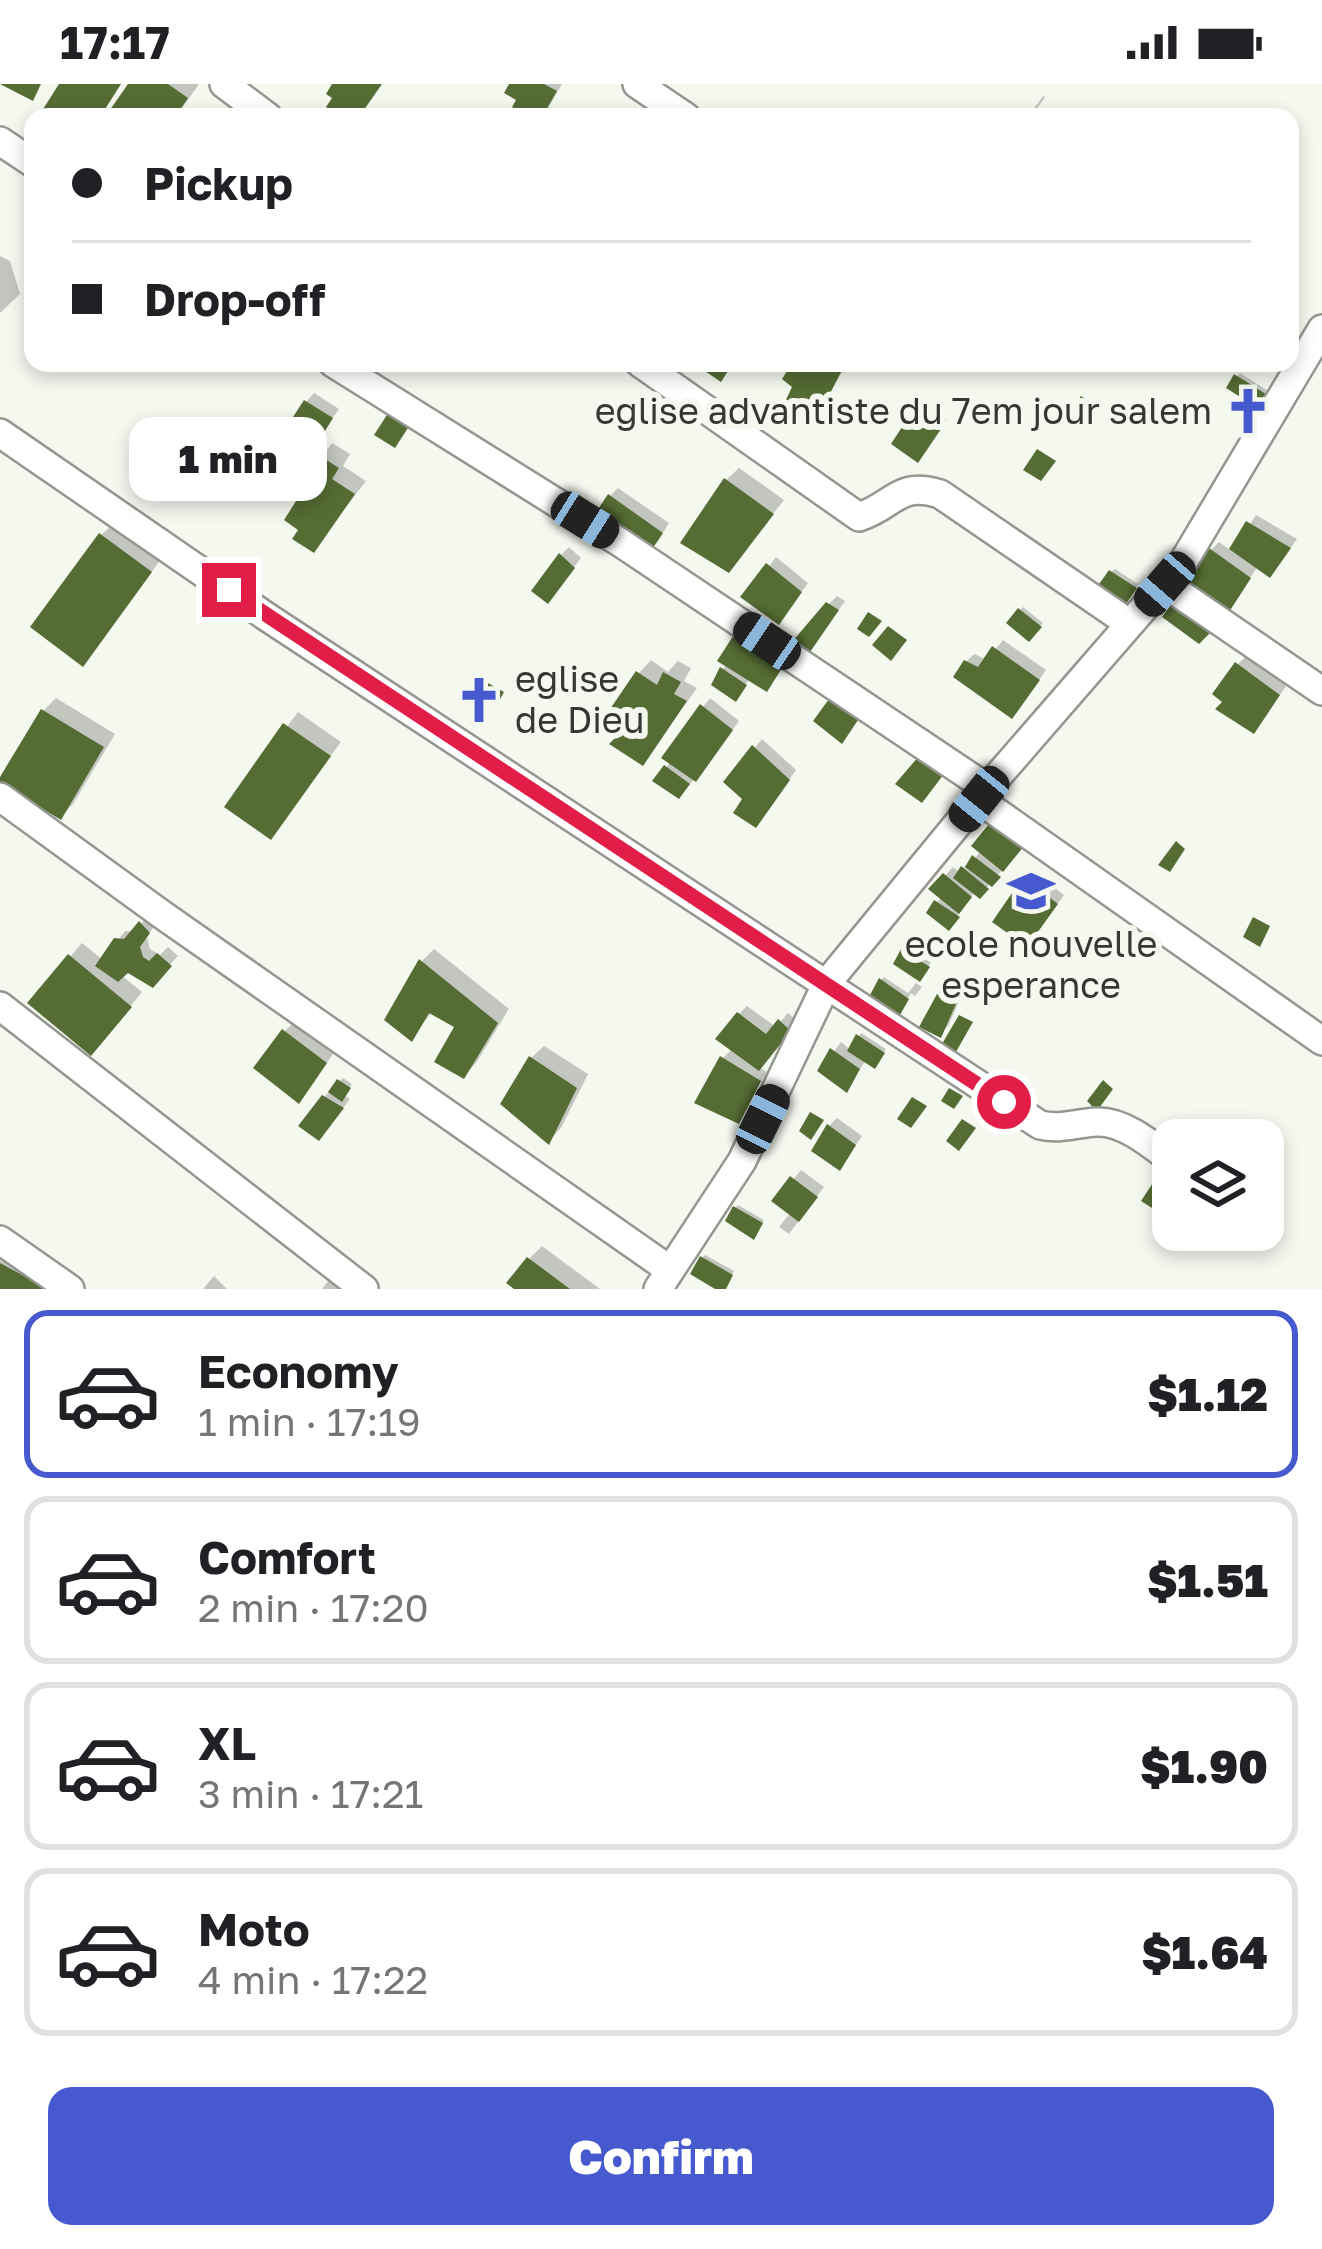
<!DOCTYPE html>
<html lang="en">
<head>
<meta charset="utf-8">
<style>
	body { margin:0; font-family:"Golos Text",sans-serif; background:#f6f6f6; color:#202124; height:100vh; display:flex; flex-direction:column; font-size:45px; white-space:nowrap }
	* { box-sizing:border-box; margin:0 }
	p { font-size:39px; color:#757577 }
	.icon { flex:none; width:66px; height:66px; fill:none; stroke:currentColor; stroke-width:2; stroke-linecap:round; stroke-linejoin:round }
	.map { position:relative; height:1205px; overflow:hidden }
	.panel { display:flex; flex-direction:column; background:#fff; flex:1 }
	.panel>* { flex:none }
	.top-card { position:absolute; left:24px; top:24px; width:1275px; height:264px; border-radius:24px; box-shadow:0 6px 18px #0003; display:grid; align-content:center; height:264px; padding:0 48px; background:#fff }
	.buttons { position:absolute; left:1152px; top:1035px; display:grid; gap:24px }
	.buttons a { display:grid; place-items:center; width:132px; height:132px; border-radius:24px; background:#fff; box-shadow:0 6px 18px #0003; font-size:60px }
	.end { position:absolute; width:54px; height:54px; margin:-27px; border:15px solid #e11d48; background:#fff; box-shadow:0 0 0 6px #fff }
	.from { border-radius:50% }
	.bubble { position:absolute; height:84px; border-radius:24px; background:#fff; box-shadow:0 6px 18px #0003; font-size:39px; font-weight:800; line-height:84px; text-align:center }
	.car { position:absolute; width:36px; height:72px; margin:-36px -18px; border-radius:15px; box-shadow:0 0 9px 3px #0007; background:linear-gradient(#222 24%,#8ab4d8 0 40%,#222 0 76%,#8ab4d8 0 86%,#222 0) }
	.top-card b { display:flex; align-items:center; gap:42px; height:114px; font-size:45px }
	.top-card b+b { border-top:3px solid #e0e0e0 }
	.top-card i { width:30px; height:30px; background:#202124 }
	ul { padding:21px 0 0; list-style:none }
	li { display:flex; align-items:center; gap:36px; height:168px; margin:0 24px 18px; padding:0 24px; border:6px solid #e0e0e0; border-radius:24px }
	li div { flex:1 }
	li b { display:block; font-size:45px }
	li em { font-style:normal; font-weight:800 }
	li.on { border-color:#4759ce }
	li>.icon { width:108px; height:108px; stroke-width:1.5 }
	.button { display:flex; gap:24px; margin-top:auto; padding:24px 48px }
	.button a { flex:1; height:138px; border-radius:24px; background:#4759ce; color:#fff; font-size:48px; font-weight:800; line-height:138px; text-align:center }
	.status { display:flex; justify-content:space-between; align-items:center; height:84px; padding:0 60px; background:#fff; direction:ltr }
	.status svg { height:33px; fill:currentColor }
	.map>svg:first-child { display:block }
	.shadow { fill:#0003 }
	.building { fill:#556c34 }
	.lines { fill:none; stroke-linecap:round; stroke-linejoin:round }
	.minor-casing { stroke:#949790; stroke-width:32 }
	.minor { stroke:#fff; stroke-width:27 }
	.route { stroke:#e11d48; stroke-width:15 }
	.labels { text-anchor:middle; stroke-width:12; stroke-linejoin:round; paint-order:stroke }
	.poi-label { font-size:36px; fill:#353733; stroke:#f4f8ef; text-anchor:end }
</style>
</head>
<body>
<div class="status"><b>17:17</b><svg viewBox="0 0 49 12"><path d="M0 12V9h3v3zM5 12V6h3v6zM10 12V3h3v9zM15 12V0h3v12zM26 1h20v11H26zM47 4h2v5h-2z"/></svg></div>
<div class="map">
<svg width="1322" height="1205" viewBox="0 0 1322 1205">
	<rect width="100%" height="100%" fill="#f4f8ef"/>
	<path class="shadow" d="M131,0H199L176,33H109Z
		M513,0H562L543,33H522L520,15Z
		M1043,12L1045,13L1031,33L1029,31Z
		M0,172L10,177L20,210L0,229Z
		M796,279H847L811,342L796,302L786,295Z
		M1240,289L1270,308L1264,319L1237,292Z
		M314,309L339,325L311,364L306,318Z
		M923,320L947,336L925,368L915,328Z
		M332,359L350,370L343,382L366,397L314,465L302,445L300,416L293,413Z
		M739,384L784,416L729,485L726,396Z
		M618,404L669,439L656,460L610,412Z
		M1256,431L1297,455L1278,482H1258L1229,525L1211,466L1219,458L1232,467Z
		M114,439L162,474L83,579L101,451Z
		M569,463L581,474L555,508L561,471Z
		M776,473L808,499L786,529L745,513Z
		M1115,485L1138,500L1127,516L1111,488Z
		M837,512L845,517L815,559L829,520Z
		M1023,523L1043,539L1029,554L1010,539Z
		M1003,556L1046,586L1020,623L966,578L974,570L987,576Z
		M793,567L767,604L750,594L739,611L722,585L728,580Z
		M1246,572L1286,602L1261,638L1226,618L1238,580Z
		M651,576L668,588L678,577L691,584L684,597L697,604L643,678L629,644L639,589Z
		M56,614L115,650L73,720L61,732L43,627Z
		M710,614L739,637L703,686L679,712L666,683L671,678L665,673Z
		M298,628L341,658L271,752L228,722Z
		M762,655L796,686L764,732L727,698Z
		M981,766L1011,776L980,811L975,807L949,843L930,828L942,812L933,805L953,783L960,789L966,781L969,783Z
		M1033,787L1064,811L1035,851L1025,795Z
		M149,831L156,839L147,853L150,865L160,871L168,863L178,872L152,900L128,885L121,891L142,908L104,955L31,918L82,859L103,876L125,847L134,848Z
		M907,863L931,878L923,891L897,879Z
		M434,865L509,925L476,979L464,992L458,941L432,928L412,954L422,877Z
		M884,893L908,909L916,899L922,903L915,912L911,909L903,924L881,896Z
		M947,904L962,911L948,942L940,950L939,912Z
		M747,922L776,943L788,929L797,937L759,983L767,988L738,1036L723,974L733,964L739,930Z
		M293,939L333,970L307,1008L285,947Z
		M861,949L886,965L878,978L866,976L847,1005L820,986L841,958L851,966Z
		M544,962L588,990L561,1044L549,1057L531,974Z
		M343,994L352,1000L344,1011L350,1015L327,1045L324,1013Z
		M977,1005L996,1013L985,1027L971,1016Z
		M837,1034L862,1052L840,1083L829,1042Z
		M801,1086L824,1103L789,1150L779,1143L791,1128L776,1116Z
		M738,1121L764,1136L757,1149L735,1124Z
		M542,1162L600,1205H519L529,1175Z
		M11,1166L51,1205H0V1177Z
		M705,1171L734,1187L726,1203L702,1174Z
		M334,1190L346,1205H322Z
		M214,1192L227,1205H203Z"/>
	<path class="building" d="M0,0H41L33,17Z
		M59,0H121L100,33H38Z
		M128,0H168L188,14L175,33H105Z
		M332,0H382L359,33H336L337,30L326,23L332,14L326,10Z
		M509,0H544L557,7L542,33H519L521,29L512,23L516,16L504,9Z
		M693,279H733L721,298Z
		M792,279L844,282L812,345L794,334L797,325L783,322L792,303L782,295Z
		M1234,290L1269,312L1261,326L1226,304Z
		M1081,312L1092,320L1073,345L1063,336Z
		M304,316L333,334L312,368L282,350Z
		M394,320L415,333L395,364L374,351Z
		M913,326L941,345L918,379L891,360Z
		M1037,365L1056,377L1041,397L1023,386Z
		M317,370L339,384L332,395L355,410L314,469L292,455L298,446L284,436L296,417L289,413Z
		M724,394L774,430L729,489L680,459Z
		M608,410L663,449L648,471L593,433Z
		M1246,437L1291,464L1270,494L1229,465Z
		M99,449L152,488L83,583L30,543Z
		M1209,464L1251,494L1229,528L1184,499Z
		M559,469L575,484L548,520L531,507Z
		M766,479L802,508L779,541L740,513Z
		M1109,486L1137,504L1124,523L1097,503Z
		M1179,510L1218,541L1199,560L1162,533Z
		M826,518L839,526L808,571L791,559Z
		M1018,524L1042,543L1029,558L1006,539Z
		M868,528L882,537L869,553L857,545Z
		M888,542L907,556L891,577L872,561Z
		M737,546L787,576L767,608L717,577Z
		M992,562L1040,596L1012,635L953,593L964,576L978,583Z
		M1235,578L1280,611L1254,650L1215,625L1222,618L1212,610Z
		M720,583L747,601L736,618L711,601Z
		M636,587L657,601L663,588L681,598L674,610L687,617L643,682L609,660L624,645L606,631Z
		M486,598L504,608L498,619L481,609Z
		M837,604L864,627L842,660L813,637Z
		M700,620L733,646L696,698L661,674Z
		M41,625L104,663L61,736L0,699V693Z
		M283,639L331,672L271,756L224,723Z
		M752,661L790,696L756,744L733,729L742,715L723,698Z
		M925,665L947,686L922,719L895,700Z
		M664,681L690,700L679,715L652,697Z
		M993,735L1025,761L1003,788L971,762Z
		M1176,757L1185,765L1170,788L1158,781Z
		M972,771L1001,793L992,803L965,783Z
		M961,782L989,805L980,815L953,794Z
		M943,789L972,813L959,830L928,805Z
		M1023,793L1058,820L1027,863L992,838Z
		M934,816L960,833L949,847L926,829Z
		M1253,833L1270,842L1260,863L1243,853Z
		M139,837L150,849L140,863L143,873L149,877L157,869L172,882L153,904L128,889L118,898L95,882L114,854L124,855Z
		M901,865L930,883L920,898L893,880Z
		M68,870L132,923L91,972L27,919Z
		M419,875L498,939L464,995L434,978L454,943L429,929L412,958L384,936Z
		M879,894L909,915L900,931L870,911Z
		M937,910L956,920L941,954L919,943Z
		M737,928L766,950L778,935L791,947L759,987L715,955Z
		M959,931L973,938L953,973L939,965Z
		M282,945L327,979L299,1020L253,984Z
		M856,950L885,969L875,985L847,967Z
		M830,964L860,985L847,1009L817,987Z
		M529,972L577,1004L549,1061L500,1020Z
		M720,972L761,997L739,1040L694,1019Z
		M337,995L351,1004L342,1018L328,1008Z
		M1103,996L1113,1005L1097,1027L1087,1017Z
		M949,1004L963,1012L954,1025L941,1017Z
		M322,1011L344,1024L319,1057L298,1042Z
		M912,1013L927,1022L911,1044L897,1035Z
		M810,1028L824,1036L811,1056L799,1047Z
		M962,1035L976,1044L959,1067L946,1057Z
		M827,1040L856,1061L840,1087L811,1067Z
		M1166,1079L1173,1085V1127L1168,1134L1141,1117Z
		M790,1092L818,1113L799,1138L771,1117Z
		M733,1122L763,1139L754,1156L725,1137Z
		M700,1172L733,1191L726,1205H715L690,1190Z
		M527,1173L570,1205H514L506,1199Z
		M0,1179L48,1205H0Z"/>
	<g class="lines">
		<defs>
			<path id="minor" d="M224,0L268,33
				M637,0L686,33
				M0,57L33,79
				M333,279L621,459L987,704
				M640,279L859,433C895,421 898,397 940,410L1130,540
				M0,349L267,533L1040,1041C1062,1046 1075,1039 1097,1038C1124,1037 1152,1061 1173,1077
				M1165,500L1322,607
				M0,713L164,832L670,1186
				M978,715L1322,957
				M0,922L364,1205
				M0,1156L70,1205
				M658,1205L742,1077L827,899L978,715L1182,480L1322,245"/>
		</defs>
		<use href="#minor" class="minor-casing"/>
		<use href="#minor" class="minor"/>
	</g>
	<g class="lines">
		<path class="route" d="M229,506L1004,1018"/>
	</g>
	<defs>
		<symbol id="church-bare" viewBox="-9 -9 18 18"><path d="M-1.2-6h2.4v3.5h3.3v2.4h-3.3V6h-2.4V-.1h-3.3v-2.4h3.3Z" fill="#4759ce" stroke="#f4f8ef" stroke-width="2.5" paint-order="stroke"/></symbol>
		<symbol id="school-bare" viewBox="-9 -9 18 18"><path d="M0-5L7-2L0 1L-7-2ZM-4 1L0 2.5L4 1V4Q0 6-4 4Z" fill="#4759ce" stroke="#f4f8ef" stroke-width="2.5" paint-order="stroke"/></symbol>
	</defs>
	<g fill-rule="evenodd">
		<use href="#church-bare" x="1215" y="294" width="66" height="66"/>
		<use href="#church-bare" x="446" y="583" width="66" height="66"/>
		<use href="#school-bare" x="998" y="774" width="66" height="66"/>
	</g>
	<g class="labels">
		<g class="poi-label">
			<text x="1212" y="340">eglise advantiste du 7em jour salem</text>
			<text x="515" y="608" text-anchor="start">eglise<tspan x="515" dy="41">de Dieu</tspan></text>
			<text x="1031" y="873" text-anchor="middle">ecole nouvelle<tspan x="1031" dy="41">esperance</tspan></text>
		</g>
	</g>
</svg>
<div class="buttons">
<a><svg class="icon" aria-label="layers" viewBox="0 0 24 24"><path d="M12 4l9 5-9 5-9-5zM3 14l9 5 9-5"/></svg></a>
</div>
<i class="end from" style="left:1004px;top:1018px"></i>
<i class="end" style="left:229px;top:506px"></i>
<div class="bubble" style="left:129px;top:333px;width:198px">1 min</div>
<i class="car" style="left:585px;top:436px;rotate:122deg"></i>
<i class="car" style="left:1165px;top:500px;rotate:221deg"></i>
<i class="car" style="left:767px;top:557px;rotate:304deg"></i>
<i class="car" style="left:979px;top:715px;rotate:219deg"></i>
<i class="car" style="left:763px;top:1035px;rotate:26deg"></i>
<div class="top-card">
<b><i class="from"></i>Pickup</b>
<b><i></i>Drop-off</b>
</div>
</div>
<section class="panel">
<ul>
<li class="on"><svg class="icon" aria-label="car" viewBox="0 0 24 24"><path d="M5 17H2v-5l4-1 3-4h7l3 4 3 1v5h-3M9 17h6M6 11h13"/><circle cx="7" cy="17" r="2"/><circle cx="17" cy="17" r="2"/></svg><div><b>Economy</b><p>1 min · 17:19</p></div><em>$1.12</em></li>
<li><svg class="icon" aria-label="car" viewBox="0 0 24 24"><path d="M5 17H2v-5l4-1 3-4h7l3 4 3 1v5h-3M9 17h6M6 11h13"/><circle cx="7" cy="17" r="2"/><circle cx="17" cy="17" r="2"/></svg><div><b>Comfort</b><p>2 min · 17:20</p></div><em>$1.51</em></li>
<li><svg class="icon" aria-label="car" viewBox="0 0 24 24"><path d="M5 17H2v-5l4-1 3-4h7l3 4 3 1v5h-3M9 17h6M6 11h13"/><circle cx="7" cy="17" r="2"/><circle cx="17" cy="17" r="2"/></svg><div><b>XL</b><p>3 min · 17:21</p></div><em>$1.90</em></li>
<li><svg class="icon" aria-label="car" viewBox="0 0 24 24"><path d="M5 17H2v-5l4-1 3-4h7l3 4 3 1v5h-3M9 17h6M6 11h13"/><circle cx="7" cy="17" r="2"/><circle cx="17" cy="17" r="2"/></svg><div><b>Moto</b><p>4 min · 17:22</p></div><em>$1.64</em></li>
</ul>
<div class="button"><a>Confirm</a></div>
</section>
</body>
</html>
